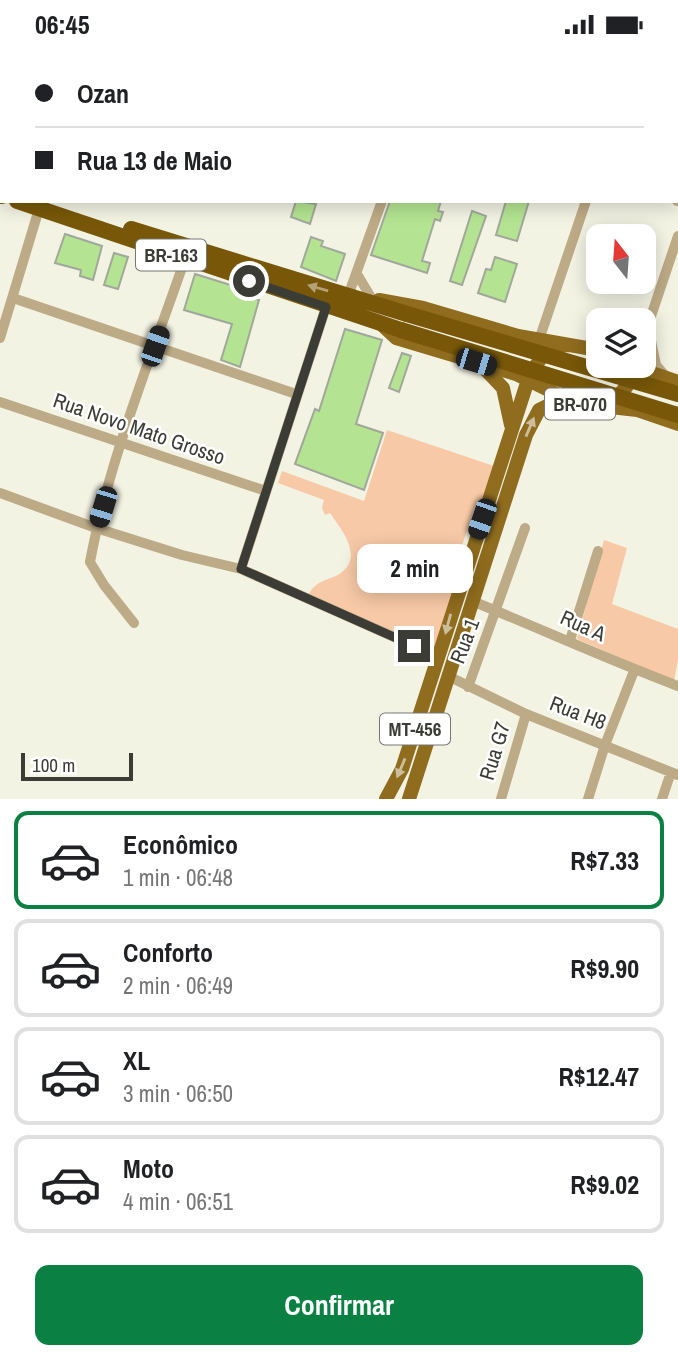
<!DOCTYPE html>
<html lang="pt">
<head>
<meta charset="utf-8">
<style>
	body { margin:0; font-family:"Archivo Narrow",sans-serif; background:#f6f6f6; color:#202124; height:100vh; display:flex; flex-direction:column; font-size:26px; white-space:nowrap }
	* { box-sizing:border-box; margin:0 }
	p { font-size:23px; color:#757577 }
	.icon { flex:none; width:38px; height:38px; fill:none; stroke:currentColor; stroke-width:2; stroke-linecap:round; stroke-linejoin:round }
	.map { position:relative; height:750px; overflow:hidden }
	.sheet { display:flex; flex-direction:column; background:#fff; flex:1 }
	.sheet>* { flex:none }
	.hud { position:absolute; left:0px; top:0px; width:679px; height:154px; box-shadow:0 4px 18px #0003; display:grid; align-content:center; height:154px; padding:0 35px; background:#fff }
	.needle { width:46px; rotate:343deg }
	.tools { position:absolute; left:586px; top:175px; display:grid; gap:14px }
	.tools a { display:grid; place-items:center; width:70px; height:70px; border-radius:14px; background:#fff; box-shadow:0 4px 18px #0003; font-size:35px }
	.scale { position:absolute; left:21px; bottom:18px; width:112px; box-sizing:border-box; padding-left:7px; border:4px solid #3c3c36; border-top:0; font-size:19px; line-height:24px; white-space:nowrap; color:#3c3c36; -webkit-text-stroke:5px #fff; paint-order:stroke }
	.end { position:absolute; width:32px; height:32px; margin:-16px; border:9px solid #3c3c36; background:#fff; box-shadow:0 0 0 4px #fff }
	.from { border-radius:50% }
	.bubble { position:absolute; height:49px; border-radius:14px; background:#fff; box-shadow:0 4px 18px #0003; font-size:23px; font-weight:800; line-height:49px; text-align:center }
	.car { position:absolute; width:21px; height:42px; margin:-21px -10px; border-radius:9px; box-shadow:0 0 5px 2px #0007; background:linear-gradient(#222 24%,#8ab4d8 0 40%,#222 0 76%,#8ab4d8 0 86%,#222 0) }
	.hud b { display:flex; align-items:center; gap:24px; height:66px; font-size:26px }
	.hud b+b { border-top:2px solid #e0e0e0 }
	.hud i { width:18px; height:18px; background:#202124 }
	ul { padding:12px 0 0; list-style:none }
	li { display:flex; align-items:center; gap:21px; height:98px; margin:0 14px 10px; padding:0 21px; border:4px solid #e0e0e0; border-radius:14px }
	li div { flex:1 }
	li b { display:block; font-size:26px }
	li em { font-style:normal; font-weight:800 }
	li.on { border-color:#0b8043 }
	li>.icon { width:63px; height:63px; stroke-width:1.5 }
	.action { display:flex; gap:14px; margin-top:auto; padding:14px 35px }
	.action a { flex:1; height:80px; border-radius:14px; background:#0b8043; color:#fff; font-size:28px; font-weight:800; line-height:80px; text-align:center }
	.status { display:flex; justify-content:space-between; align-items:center; height:49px; padding:0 35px; background:#fff; direction:ltr }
	.status svg { height:19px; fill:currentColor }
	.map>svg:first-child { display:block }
	.green { fill:#f7c9a6 }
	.building { fill:#b4e491; stroke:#a0a79b; stroke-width:2 }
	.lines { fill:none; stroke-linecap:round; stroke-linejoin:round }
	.minor { stroke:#bdaa86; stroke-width:10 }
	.major { stroke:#8f6c1e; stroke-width:14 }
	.highway { stroke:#785808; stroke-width:16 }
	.highway-bridge { stroke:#785808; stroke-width:16 }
	.oneway { fill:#b5a377 }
	.oneway2 { fill:#cdbd9a }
	.route { stroke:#3c3c36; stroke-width:9 }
	.labels { text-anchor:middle; stroke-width:5; stroke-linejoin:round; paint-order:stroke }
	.shield { fill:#fff; stroke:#767672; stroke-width:2 }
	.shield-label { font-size:19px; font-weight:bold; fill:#3c3c36 }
	.street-label { font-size:21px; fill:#3c3c36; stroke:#fff }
</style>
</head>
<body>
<div class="status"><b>06:45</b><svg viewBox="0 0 49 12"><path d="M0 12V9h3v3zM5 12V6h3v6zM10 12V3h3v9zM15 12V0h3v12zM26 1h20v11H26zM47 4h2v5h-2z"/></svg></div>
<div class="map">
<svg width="678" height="750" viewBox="0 0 678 750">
	<rect width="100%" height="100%" fill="#f3f3e4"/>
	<path class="green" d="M387,381L494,417L483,450L477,453L457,511L460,519L438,597L432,601L309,545C316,531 328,532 341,524C364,507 341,480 330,464L325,466L322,459L324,451L278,434L282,422L364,452Z
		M604,491L627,499L612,555L678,580V611L674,632L577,590Z"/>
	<path class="building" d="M296,152L316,155L310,175L291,168Z
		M390,152H441L438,162L443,163L440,172L435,170L422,212L430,214L427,224L371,206Z
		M506,152H529L517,192L496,186Z
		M472,162L486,167L462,236L450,232Z
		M65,185L102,197L93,231L80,227L81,221L55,214Z
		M311,188L323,192L321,197L345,205L336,232L301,218Z
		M114,204L128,208L118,240L104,236Z
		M495,208L517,215L505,253L478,244L486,220L491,221Z
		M195,225L237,238V241L248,244L247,247L259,251L240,318L221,311L232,275L184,261Z
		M345,280L382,291L356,375L383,384L364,441L295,415L315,360L319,362Z
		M402,304L411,307L399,343L389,339Z"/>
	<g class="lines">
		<path class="minor" d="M47,0L48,2
			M438,0L444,2
			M11,2V0
			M92,2V0
			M0,31L2,26
			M677,75H678
			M677,152H678
			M357,225L372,250
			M348,247L382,152
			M13,249L296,345
			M649,282L656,316L668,330
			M644,288L678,187
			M0,289L39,160
			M539,291L586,152
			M0,353L266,442
			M0,444L96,479L182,506L241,520L439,608
			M241,520L326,258
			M472,552C541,580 609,611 678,637
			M134,574L104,536L90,513C109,410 151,309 185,210
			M570,591L598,502
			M450,628L526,665L678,726
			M468,638L525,479
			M501,750L526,665
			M588,750L605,696L634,622
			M662,750L671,723"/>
		<path class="major" d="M379,251L423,259L518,287L598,301
			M381,275L396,289L516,325L575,354L637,361L678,375
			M631,317L678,333
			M483,318L503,339L511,376
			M611,355L627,337L634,319
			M386,750L402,720L528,331C537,312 547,296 570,296
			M409,750L526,386L539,361L563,349"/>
		<path class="highway" d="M0,146L2,147
			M17,152L401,281
			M131,180L407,265"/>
		<path class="highway-bridge" d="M407,265L678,345
			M401,281L678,366"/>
	</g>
	<defs><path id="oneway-solid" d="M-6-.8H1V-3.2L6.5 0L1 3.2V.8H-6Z" transform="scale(1.75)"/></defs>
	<use class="oneway" href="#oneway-solid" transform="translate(318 239) rotate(-164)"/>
	<g class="oneway2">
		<use href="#oneway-solid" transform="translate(530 378) rotate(-67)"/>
		<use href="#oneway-solid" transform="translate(448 575) rotate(105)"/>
		<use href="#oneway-solid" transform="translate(401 719) rotate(113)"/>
	</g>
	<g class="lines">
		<path class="route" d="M249,232L326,258L241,520L414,597"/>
	</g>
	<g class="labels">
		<g class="shield">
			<rect x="136" y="190.5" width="70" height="31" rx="5"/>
			<rect x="545" y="339.5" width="70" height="31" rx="5"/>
			<rect x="380" y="664.5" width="70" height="31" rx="5"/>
		</g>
		<g class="shield-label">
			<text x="171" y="213">BR-163</text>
			<text x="580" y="362">BR-070</text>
			<text x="415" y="687">MT-456</text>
		</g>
		<g class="street-label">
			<text transform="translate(139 380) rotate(19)" y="7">Rua Novo Mato Grosso</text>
			<text transform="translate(583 577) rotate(24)" y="7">Rua A</text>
			<text transform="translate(465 592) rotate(-69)" y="7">Rua 1</text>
			<text transform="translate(578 664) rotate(21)" y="7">Rua H8</text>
			<text transform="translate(495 702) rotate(-73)" y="7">Rua G7</text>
		</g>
	</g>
</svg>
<div class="tools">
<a><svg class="needle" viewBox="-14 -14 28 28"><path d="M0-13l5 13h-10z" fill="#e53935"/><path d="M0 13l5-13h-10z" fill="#757577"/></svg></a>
<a><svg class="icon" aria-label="layers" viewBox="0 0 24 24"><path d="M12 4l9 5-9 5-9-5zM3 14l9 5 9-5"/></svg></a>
</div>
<div class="scale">100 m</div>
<i class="end from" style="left:249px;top:232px"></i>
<i class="end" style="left:414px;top:597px"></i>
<div class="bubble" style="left:357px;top:495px;width:116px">2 min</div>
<i class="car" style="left:155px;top:297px;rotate:19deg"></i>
<i class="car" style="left:476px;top:313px;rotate:107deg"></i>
<i class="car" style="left:103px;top:458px;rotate:197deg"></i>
<i class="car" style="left:482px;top:470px;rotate:199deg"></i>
<div class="hud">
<b><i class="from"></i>Ozan</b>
<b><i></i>Rua 13 de Maio</b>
</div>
</div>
<section class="sheet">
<ul>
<li class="on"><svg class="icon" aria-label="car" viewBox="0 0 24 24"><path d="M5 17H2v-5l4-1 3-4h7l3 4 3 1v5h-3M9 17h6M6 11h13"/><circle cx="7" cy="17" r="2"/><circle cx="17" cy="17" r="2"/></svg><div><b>Econômico</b><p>1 min · 06:48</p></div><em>R$7.33</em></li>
<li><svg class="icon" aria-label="car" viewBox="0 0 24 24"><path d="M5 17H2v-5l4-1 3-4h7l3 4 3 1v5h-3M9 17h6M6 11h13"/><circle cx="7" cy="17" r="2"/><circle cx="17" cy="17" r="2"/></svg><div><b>Conforto</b><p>2 min · 06:49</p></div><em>R$9.90</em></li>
<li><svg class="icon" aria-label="car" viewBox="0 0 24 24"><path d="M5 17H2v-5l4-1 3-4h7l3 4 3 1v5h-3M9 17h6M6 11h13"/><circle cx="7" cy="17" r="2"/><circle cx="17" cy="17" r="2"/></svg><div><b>XL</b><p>3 min · 06:50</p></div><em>R$12.47</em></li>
<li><svg class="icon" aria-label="car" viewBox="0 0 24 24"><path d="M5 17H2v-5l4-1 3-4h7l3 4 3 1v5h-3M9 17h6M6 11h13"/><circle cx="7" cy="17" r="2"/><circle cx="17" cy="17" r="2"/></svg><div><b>Moto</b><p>4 min · 06:51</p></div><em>R$9.02</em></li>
</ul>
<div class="action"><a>Confirmar</a></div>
</section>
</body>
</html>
